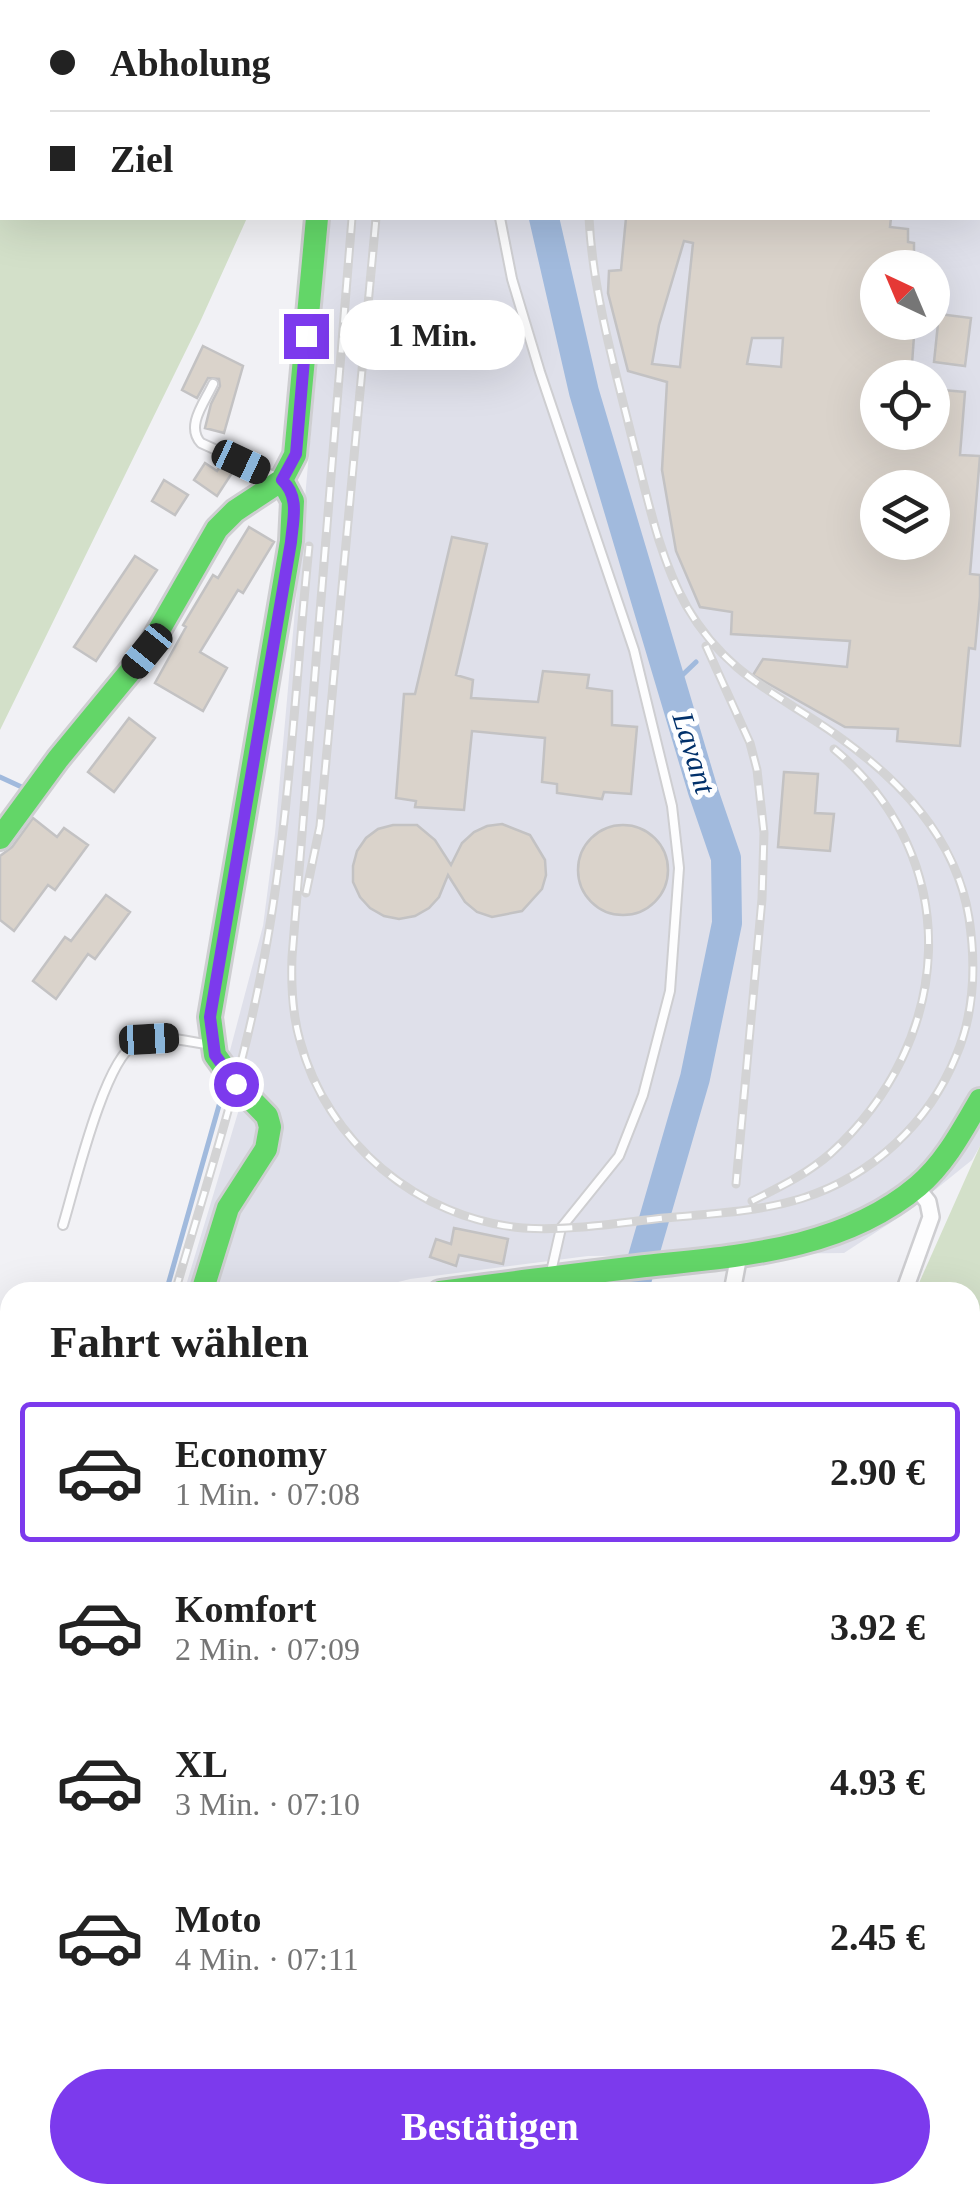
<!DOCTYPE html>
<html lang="de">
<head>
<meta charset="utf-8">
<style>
	body { margin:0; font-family:Georgia,serif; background:#f2f2f2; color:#222; height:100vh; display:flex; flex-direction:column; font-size:38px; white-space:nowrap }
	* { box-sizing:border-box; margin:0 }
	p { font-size:32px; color:#767676 }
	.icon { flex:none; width:55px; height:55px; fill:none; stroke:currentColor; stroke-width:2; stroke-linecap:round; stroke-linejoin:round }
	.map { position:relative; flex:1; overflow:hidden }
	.sheet { position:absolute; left:0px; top:1282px; width:980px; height:922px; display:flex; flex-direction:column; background:#fff; border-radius:30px 30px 0 0; box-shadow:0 10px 40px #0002 }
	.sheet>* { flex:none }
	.top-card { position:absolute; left:0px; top:0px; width:980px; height:220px; box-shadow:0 10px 40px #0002; display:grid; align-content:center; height:220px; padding:0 50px; background:#fff }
	.needle { width:65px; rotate:316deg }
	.fabs { position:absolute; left:860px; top:250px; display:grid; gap:20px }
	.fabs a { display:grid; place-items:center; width:90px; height:90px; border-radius:50%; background:#fff; box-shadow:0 10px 40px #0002; font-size:50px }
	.end { position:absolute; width:45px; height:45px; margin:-22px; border:12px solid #7c3aed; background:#fff; box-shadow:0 0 0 5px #fff }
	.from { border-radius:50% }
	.bubble { position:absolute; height:70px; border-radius:35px; background:#fff; box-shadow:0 10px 40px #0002; font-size:32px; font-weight:700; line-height:70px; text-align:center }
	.car { position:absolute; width:30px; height:60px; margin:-30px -15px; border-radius:12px; box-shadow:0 0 8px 2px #0007; background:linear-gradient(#222 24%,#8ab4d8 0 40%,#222 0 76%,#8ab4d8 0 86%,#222 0) }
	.top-card b { display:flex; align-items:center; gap:35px; height:95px; font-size:38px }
	.top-card b+b { border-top:2px solid #e0e0e0 }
	.top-card i { width:25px; height:25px; background:#222 }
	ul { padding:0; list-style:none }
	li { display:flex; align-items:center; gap:30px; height:140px; margin:0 20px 15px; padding:0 30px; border:5px solid transparent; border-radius:10px }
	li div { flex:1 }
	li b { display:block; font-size:38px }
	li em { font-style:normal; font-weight:700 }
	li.current { border-color:#7c3aed }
	li>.icon { width:90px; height:90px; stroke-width:1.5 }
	h2 { padding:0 50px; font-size:45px; line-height:120px }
	.cta { display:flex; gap:20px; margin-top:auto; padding:20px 50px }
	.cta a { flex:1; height:115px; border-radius:60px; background:#7c3aed; color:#fff; font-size:40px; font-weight:700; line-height:115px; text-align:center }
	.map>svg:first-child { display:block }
	.built { fill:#dfe0ea; fill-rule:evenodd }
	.green { fill:#d3e0c9 }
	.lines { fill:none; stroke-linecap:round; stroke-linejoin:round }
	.stream { stroke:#a1badd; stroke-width:5 }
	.river { stroke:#a1badd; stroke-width:30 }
	.building { fill:#dad3cb; stroke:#c3c2c3; stroke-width:2.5; fill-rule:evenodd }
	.lane-casing { stroke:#ceced1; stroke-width:12 }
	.street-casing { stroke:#ceced1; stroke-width:20 }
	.fast-casing { stroke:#ceced1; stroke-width:28 }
	.path { stroke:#dcdcdc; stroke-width:2.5; stroke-dasharray:5 5; stroke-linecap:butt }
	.lane { stroke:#fdfdfe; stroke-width:8 }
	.street { stroke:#fdfdfe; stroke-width:15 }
	.fast { stroke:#63d668; stroke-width:22 }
	.rail-casing { stroke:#d3d3d4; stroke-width:9 }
	.rail { stroke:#fdfeff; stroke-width:5; stroke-dasharray:15; stroke-linecap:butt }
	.route { stroke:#7c3aed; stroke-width:12 }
	.labels { text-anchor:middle; stroke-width:10; stroke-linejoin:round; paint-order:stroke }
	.water-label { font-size:30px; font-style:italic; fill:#00306a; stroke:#fdfeff }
</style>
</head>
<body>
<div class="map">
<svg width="980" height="2203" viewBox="0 0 980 2203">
	<rect width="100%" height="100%" fill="#f1f1f5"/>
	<path class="built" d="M352,0H980V1146L972,1160L910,1210L844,1253L588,1256L410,1279L359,1292H184L249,1076L228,1058L263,926L275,834L330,218H978V2H352ZM878,268H932V322H878ZM878,378H932V432H878ZM878,488H932V542H878Z"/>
	<path class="green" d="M0,0L266,2H2V218H247L200,322L0,730Z
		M980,1146V2203H387V2195H970V1292H915Z"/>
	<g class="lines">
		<path class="stream" d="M671,686L696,662
			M0,777L26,789
			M166,1292L222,1095
			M970,1563L980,1568"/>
		<path class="river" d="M528,2V0
			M544,218L584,392L703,791L726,858L727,923L695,1078L633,1292
			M326,2203L327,2195"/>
	</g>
	<path class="building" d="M626,218H891L890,227L908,229V242L914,243V254H920L919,268H878V322H915L911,378H878V432H932V389L965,392L960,455L980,456L970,574L980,575V596L975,649L969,648L960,746L897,741L898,729L845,727L753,675L763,659L847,667L850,641L731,634L732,612L700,607L676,551L662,470L667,382L628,371L608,293L609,271L621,270ZM684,241L693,243L680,367L652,364L659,325ZM752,338H783L781,367L747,364ZM878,488H932V542H878Z
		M939,314L971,318L965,366L934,362Z
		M203,346L243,366L224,433L205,428L211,404L220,386L219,379L208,378L197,398L182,390Z
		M205,463L217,471L220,466L232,473L217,496L194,480Z
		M164,480L188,495L175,515L152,501Z
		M249,527L274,542L243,593L238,590L200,652L227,668L203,711L155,683L186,627L183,625L213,575L218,578Z
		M452,537L487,544L456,675L473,680L471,698L538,702L543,671L589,675L587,688L612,691V725L637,727L631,794L604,792L602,799L557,793V784L542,782L545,738L472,731L464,810L415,807L416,801L396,798L404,694H415Z
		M135,556L157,570L96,661L74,647Z
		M129,718L155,738L114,792L88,772Z
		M784,772L818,774L815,813L834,814L830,851L778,847Z
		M33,818L57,837L64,828L88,845L55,890L48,885L14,931L0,920V856L12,847Z
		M502,824L530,835L545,860L546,875L542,889L522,911L492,917L477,912L465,902L448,875L439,897L429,908L415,916L399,919L384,916L370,908L360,897L353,882V866L357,851L366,838L378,829L393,825H417L435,840L451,865L462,843L474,832L487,826Z
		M578 870a45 45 0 1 1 90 0a45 45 0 1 1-90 0Z
		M106,895L130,912L95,959L88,954L56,999L33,981L65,937L71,941Z
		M454,1228L508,1239L503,1264L459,1255L456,1266L430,1257L436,1239L451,1244Z"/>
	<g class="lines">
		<defs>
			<path id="lane" d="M473,0V2
				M500,218L512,279L540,372L634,650L672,806L679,868L670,991L643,1095L619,1156L561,1228L551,1272
				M213,384C205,402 185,426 201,443L278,478
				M63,1225C74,1189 104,1060 135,1044C159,1032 187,1042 212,1045
				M0,2136L1,2124
				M265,2203L267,2195"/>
			<path id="street" d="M338,2V0
				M732,1292L739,1255
				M904,1292L931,1217L928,1202L917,1188"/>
			<path id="fast" d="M0,838L58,759L147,651L217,529L235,511L282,480L295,455L317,218
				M202,1292L228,1208L266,1149L270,1127L267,1116L236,1084L215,1055L210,1017L291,541L293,501L282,480
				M440,1292C505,1283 571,1275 637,1267C733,1256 840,1252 918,1186C945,1163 962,1131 980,1100
				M0,1998L10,1961"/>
		</defs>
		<use href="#lane" class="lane-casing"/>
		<use href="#street" class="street-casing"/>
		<use href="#fast" class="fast-casing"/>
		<path class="path" d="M970,1508L980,1516
			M970,1758L980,1755
			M0,2070L10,2028
			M970,2139L980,2136
			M855,2195L859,2203
			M892,2195L897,2203
			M405,2203V2195
			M744,2203L745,2195"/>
		<use href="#lane" class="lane"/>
		<use href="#street" class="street"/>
		<use href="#fast" class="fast"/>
		<defs>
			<path id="rail" d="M361,2V0
				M585,2L586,0
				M352,218L292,957C291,986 292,1013 300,1041C327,1142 418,1219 523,1228C570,1231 617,1223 664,1218C709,1214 759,1212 803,1198C872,1176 929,1123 956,1056C975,1012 976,965 969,918C956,837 899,779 835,734C775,692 727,675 687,607C658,555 647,495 632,438C614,365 593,293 589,218
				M706,646L750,743L757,770L764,833L762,899L736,1184
				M306,893L320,826L376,218
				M752,1201C780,1187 807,1174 831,1153C954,1041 967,860 834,749
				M175,1292C206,1185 241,1079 262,969C289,831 295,687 309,546
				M0,1885L10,1851"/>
		</defs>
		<use href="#rail" class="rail-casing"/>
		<use href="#rail" class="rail"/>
	</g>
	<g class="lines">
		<path class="route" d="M236,1084L215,1055L210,1017L291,542C293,519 300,497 282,480L296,454L306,336"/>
	</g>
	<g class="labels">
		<g class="water-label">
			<text transform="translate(694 753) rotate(73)" y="10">Lavant</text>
		</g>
	</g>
</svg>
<div class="fabs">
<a><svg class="needle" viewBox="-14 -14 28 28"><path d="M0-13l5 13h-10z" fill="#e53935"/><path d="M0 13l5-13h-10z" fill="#767676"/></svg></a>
<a><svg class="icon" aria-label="locate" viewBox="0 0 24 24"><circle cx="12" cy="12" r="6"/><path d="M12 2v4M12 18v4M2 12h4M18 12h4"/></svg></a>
<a><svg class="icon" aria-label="layers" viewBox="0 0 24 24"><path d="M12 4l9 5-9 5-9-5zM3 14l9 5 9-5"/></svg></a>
</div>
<i class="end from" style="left:236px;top:1084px"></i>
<i class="end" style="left:306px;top:336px"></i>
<div class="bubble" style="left:340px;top:300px;width:185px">1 Min.</div>
<i class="car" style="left:241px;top:462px;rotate:115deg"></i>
<i class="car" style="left:147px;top:651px;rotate:219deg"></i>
<i class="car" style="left:149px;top:1039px;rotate:87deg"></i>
<div class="top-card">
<b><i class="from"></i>Abholung</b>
<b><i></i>Ziel</b>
</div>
<section class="sheet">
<h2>Fahrt wählen</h2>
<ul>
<li class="current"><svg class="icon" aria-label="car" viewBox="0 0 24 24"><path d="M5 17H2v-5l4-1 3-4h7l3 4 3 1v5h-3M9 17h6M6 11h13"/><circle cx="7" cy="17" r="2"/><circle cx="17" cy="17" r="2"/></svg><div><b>Economy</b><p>1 Min. · 07:08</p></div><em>2.90 €</em></li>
<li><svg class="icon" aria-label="car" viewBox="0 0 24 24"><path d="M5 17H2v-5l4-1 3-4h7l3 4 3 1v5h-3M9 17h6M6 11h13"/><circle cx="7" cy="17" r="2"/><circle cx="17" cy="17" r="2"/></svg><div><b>Komfort</b><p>2 Min. · 07:09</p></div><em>3.92 €</em></li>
<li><svg class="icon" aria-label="car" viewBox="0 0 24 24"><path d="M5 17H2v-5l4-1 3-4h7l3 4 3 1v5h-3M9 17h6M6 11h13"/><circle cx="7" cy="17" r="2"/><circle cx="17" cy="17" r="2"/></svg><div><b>XL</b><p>3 Min. · 07:10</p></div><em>4.93 €</em></li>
<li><svg class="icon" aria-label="car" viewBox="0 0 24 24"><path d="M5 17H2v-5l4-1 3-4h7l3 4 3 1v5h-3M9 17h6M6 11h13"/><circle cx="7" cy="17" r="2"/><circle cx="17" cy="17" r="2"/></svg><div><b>Moto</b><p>4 Min. · 07:11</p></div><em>2.45 €</em></li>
</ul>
<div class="cta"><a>Bestätigen</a></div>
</section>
</div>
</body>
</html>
